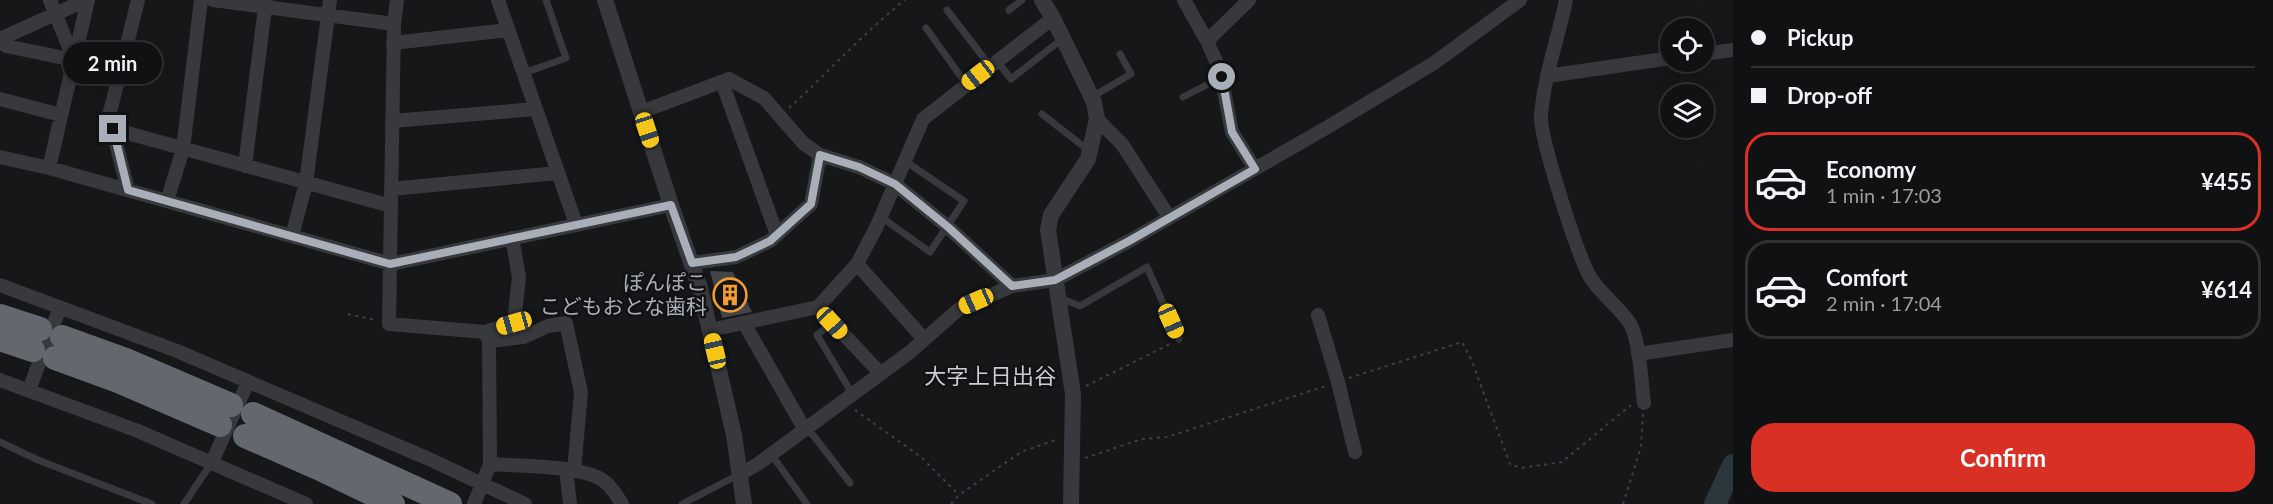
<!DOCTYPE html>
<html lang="en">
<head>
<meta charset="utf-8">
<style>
	body { margin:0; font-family:Lato,"Noto Sans JP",sans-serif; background:#191a1b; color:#f1f3f6; height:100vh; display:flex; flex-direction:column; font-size:22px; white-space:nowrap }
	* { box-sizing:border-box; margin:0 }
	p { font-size:20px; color:#9c9d9f }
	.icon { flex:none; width:33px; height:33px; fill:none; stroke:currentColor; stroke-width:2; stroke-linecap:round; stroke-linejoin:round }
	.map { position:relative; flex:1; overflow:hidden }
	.details { display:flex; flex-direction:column; background:#101112; width:540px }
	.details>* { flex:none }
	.banner { display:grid; align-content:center; height:132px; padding:0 18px; background:#101112 }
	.controls { position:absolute; left:1660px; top:18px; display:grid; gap:12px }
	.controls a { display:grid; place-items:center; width:54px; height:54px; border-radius:50%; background:#101112; box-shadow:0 6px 24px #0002,0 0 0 2px #303132; font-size:30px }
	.end { position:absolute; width:27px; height:27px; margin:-14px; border:8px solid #a8afb9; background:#111; box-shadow:0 0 0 3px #111 }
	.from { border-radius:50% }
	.bubble { position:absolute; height:42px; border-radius:21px; background:#101112; box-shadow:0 6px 24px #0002,0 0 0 2px #303132; font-size:20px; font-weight:700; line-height:42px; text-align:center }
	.car { position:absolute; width:18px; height:36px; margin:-18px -9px; border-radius:8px; box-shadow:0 0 4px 2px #0007; background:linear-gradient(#f5c518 24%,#345 0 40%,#f5c518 0 76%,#345 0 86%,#f5c518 0) }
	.banner b { display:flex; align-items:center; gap:21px; height:57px; font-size:22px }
	.banner b+b { border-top:2px solid #303132 }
	.banner i { width:15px; height:15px; background:#f1f3f6 }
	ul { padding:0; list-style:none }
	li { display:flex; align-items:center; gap:18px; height:99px; margin:0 12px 9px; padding:0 6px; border:3px solid #303132; border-radius:24px }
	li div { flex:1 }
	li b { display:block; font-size:22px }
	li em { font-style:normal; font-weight:700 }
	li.active { border-color:#d93025 }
	li>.icon { width:54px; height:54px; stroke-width:1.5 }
	.cta { display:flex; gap:12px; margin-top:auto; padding:12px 18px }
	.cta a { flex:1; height:69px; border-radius:24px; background:#d93025; color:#fff; font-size:24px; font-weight:700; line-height:69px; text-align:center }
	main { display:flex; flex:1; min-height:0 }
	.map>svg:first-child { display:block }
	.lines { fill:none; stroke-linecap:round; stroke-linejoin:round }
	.river { stroke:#2c373d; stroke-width:22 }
	.building { fill:#424548 }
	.path { stroke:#3d4045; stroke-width:2; stroke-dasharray:3 4.5; stroke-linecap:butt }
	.service { stroke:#37393d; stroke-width:7 }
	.minor { stroke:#37393d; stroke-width:14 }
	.tertiary { stroke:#37393d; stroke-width:16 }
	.motorway { stroke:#63686f; stroke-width:24 }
	.route { stroke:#a8afb9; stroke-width:8 }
	.labels { text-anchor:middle; stroke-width:5; stroke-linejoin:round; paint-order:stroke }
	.poi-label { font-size:21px; fill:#a8afb9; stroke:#111213; text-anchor:end }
	.neighbourhood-label { font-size:22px; fill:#c9ced4; stroke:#111213 }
</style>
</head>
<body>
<main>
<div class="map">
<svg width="1733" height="504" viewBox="0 0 1733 504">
	<rect width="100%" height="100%" fill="#161718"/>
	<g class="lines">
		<path class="river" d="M1715,504L1733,465"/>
	</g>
	<path class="building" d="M710,271L733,272L752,312L722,318Z"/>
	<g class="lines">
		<path class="path" d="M789,108C828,73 863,33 905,0
			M348,314L375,320
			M1349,378L1462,342L1471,359L1510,464L1521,468L1562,462L1631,405
			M1086,386L1170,344
			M855,410L921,457L959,495
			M1085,458L1142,439L1167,437L1326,386
			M951,504L959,495L1021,452L1058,439
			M1623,504L1641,447L1643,414"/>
		<path class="service" d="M947,10L990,66
			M1009,10L1022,0
			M926,28L967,85
			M997,61L1011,79L1062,39
			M524,73L566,58L546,0
			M1092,97L1131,74L1120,54
			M1183,97L1222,77
			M1042,114L1088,150
			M881,217L930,252L964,201L905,161
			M1060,298L1080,306L1147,267L1179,339
			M832,323L817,335L853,395
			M805,430L813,435L850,483
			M0,442L38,460L152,504
			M771,454L807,504
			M184,504L212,462
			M682,504L740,474"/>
		<path class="minor" d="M50,0L74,60
			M213,0L394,24
			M397,0L394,24L389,324L485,332L489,341L490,464L474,504
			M498,0L576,224
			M1184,0L1207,41L1220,70L1232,132L1255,169
			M1566,0C1558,39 1544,76 1541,116C1540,139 1578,256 1590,277C1600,293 1618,306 1629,322C1640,338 1641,382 1644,403
			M0,39L86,0
			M0,39L6,46L74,60
			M1207,41L1249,0
			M393,43L508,30
			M1704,54L1733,50
			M1547,76L1671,58
			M722,82L777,235
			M0,99L61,115
			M641,112L729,79L764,98L803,143L820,155L859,167L895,184L948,227L1012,286
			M1097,119L1122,144L1169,217
			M392,121L536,109
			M113,129L391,206
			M0,157L49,168L391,264L671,205
			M245,166L266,0
			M49,168L88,0
			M391,189L558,173
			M128,190L109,116L138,0
			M167,201L183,149L201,0
			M292,236L306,183L330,0
			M692,263L736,257L770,241L811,204L820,155
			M857,264L923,338
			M0,285L177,351L429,459L525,504
			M818,307L880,373
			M1318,315L1338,382L1355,452
			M744,323L805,430
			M710,330L818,307L857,264L876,228L923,119L1053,18
			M485,332L514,323L519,277L512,238
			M489,341L524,337L548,326L566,323L581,392L574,471
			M1638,354L1733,340
			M0,380L138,431L306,504
			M29,390L60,307
			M212,462L248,382
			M490,464C518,466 585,465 605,482C612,487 617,496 622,504
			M566,470L570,504
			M740,474L758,464L910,352L959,309L1012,286L1055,280L1129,241L1326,128L1434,63L1520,0"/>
		<path class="tertiary" d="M605,0L671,205L700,288L734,435L744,504
			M1042,0L1053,18L1094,102L1097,119L1088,159L1051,215L1048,230L1073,394L1071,504"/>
		<path class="motorway" d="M0,316L40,329
			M62,337L126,360L231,405
			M0,339L33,350
			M55,358L118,381L220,425
			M253,414L450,504
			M245,436L318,468L393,504"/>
	</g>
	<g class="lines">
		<path class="route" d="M113,129L128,190L390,264L671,205L692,263L736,257L770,241L811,204L820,155L859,167L895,184L948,227L1012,286L1055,280L1129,241L1255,169L1232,132L1222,77"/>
	</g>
	<defs>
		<symbol id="building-ring" viewBox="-11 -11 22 22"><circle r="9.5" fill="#111213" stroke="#f49c33" stroke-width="1.5"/><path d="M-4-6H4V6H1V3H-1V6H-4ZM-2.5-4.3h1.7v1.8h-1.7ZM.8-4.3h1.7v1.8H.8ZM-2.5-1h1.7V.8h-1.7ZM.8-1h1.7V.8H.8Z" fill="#f49c33"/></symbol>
	</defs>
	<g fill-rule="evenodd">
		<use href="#building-ring" x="711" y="276" width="38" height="38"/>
	</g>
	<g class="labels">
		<g class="poi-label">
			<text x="707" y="290">ぽんぽこ<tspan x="707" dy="24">こどもおとな歯科</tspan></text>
		</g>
		<g class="neighbourhood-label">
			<text x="990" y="384">大字上日出谷</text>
		</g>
	</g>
</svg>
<div class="controls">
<a><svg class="icon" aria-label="locate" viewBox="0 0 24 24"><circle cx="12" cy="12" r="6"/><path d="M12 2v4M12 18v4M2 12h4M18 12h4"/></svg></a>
<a><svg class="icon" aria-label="layers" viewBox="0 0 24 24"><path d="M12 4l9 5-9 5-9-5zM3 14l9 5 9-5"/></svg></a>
</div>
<i class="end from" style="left:1222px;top:77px"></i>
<i class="end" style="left:113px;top:129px"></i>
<div class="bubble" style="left:63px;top:42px;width:99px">2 min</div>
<i class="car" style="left:978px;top:75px;rotate:232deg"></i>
<i class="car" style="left:647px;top:130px;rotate:162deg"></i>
<i class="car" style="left:976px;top:301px;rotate:246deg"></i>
<i class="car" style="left:1171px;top:321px;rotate:156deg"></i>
<i class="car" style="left:514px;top:323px;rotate:254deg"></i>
<i class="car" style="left:832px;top:323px;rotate:137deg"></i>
<i class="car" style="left:715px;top:351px;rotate:347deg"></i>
</div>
<section class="details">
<div class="banner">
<b><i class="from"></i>Pickup</b>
<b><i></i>Drop-off</b>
</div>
<ul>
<li class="active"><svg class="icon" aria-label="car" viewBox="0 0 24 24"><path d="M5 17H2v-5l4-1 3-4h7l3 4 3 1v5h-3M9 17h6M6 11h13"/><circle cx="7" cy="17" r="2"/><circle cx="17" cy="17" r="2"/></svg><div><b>Economy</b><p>1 min · 17:03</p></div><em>¥455</em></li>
<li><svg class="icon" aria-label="car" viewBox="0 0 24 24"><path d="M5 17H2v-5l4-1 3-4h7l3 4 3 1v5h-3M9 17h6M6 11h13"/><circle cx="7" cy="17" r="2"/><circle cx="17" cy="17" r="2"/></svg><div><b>Comfort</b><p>2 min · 17:04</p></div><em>¥614</em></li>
</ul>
<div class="cta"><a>Confirm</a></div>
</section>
</main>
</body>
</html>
